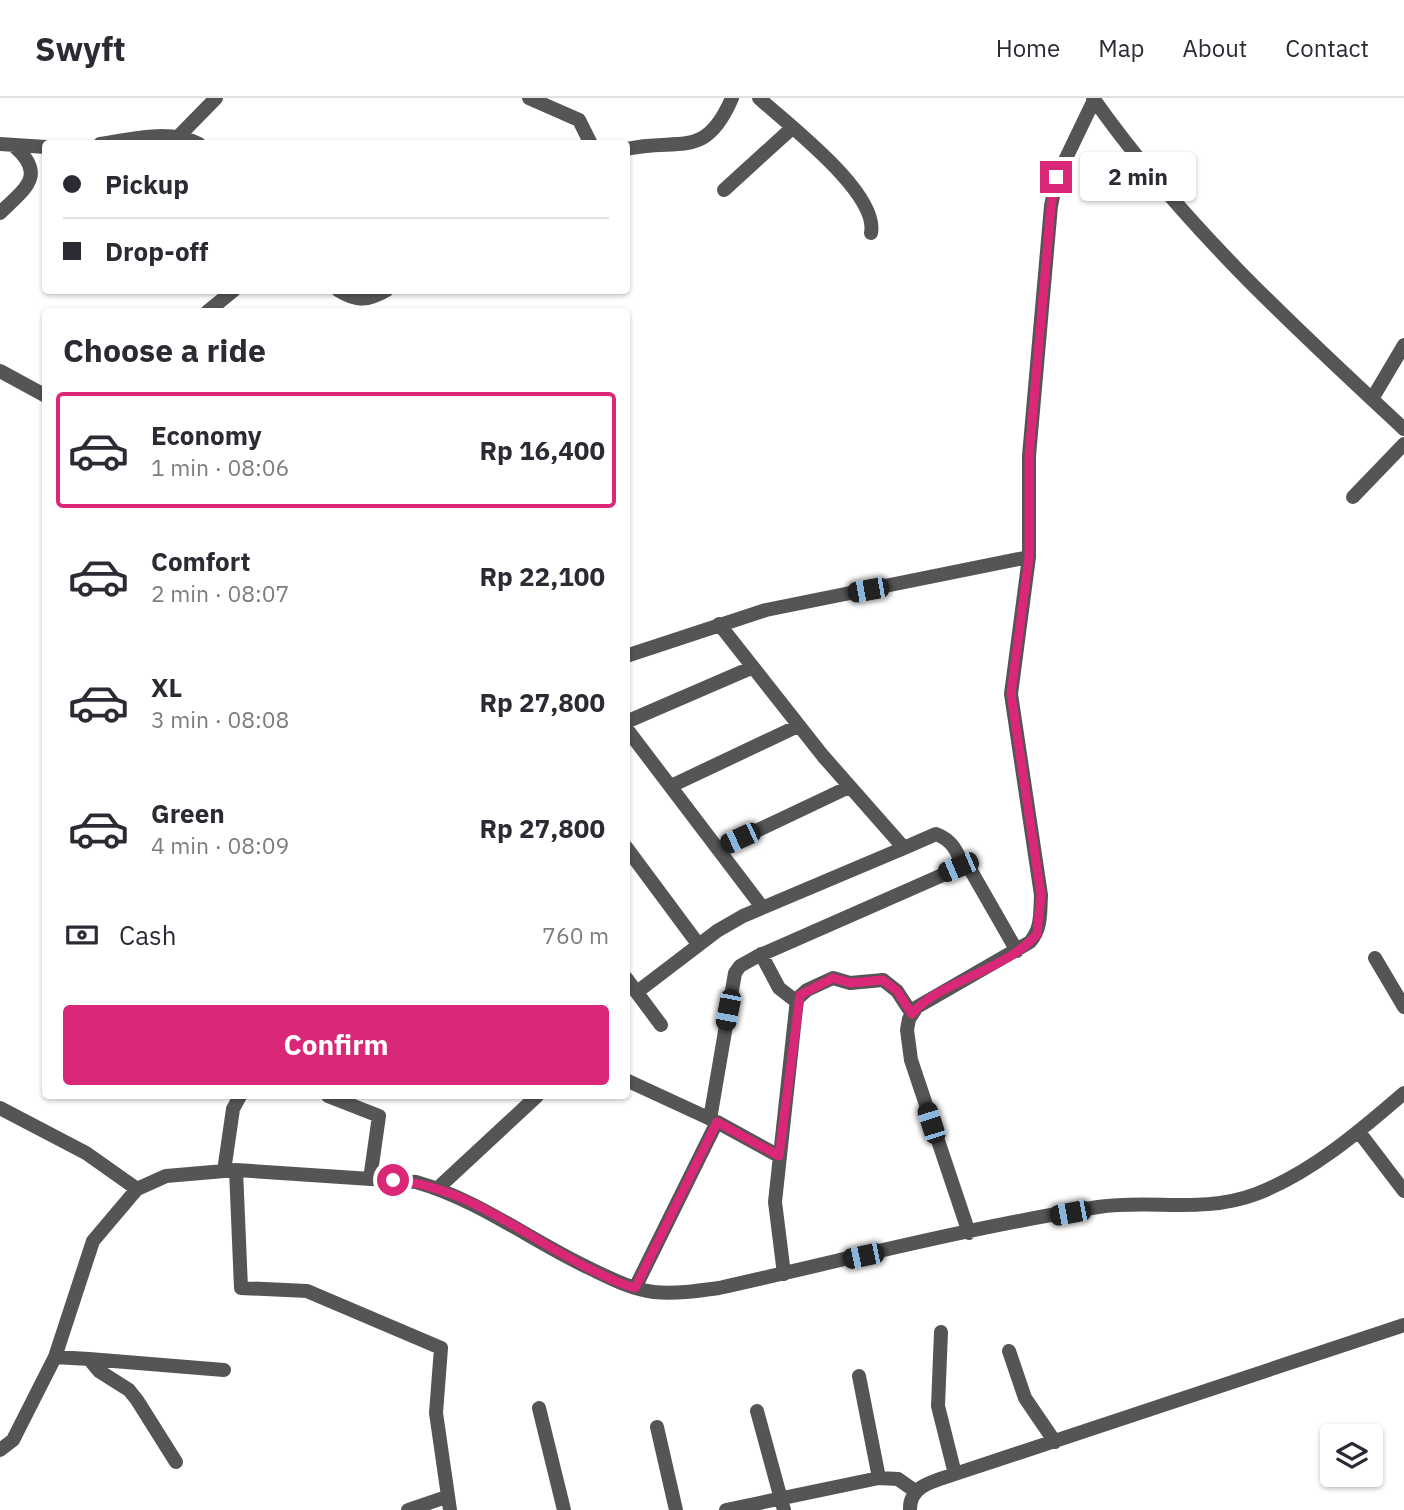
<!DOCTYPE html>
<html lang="en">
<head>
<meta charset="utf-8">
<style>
	body { margin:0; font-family:"IBM Plex Sans",sans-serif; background:#f2f2f3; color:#2b2b33; height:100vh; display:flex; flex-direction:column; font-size:26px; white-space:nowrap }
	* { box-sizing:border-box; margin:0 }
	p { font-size:23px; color:#7c7c81 }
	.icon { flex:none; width:38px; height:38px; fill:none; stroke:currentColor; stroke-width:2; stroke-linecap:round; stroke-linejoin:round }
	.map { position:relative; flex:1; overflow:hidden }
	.panel { position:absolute; left:42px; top:210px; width:588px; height:791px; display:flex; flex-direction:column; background:#fff; border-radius:7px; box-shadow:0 2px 5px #0004 }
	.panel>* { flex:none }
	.banner { position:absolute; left:42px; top:42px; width:588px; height:154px; border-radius:7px; box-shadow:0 2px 5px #0004; display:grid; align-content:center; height:154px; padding:0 21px; background:#fff }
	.controls { position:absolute; left:1320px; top:1326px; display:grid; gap:14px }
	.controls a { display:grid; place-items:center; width:63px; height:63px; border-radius:7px; background:#fff; box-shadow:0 2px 5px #0004; font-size:35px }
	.end { position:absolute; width:32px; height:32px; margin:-16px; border:9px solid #db2777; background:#fff; box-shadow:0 0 0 4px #fff }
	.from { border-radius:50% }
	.bubble { position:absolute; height:49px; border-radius:7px; background:#fff; box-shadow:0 2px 5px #0004; font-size:23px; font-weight:700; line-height:49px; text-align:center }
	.car { position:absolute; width:21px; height:42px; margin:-21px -10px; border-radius:9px; box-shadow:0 0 5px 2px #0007; background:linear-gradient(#222 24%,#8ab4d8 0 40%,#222 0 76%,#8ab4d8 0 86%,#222 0) }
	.banner b { display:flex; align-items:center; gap:24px; height:66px; font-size:26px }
	.banner b+b { border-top:2px solid #e1e1e2 }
	.banner i { width:18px; height:18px; background:#2b2b33 }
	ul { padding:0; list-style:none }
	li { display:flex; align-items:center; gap:21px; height:116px; margin:0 14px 10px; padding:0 7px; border:4px solid transparent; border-radius:7px }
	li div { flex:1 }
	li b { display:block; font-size:26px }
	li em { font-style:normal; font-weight:700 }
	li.active { border-color:#db2777 }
	li>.icon { width:63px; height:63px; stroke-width:1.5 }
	h2 { padding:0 21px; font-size:32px; line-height:84px }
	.pay { display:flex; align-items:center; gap:18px; height:77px; padding:0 21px; font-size:26px }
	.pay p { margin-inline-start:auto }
	.cta { display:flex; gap:14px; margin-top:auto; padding:14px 21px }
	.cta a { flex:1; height:80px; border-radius:7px; background:#db2777; color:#fff; font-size:28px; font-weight:700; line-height:80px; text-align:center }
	header { display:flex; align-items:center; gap:42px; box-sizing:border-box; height:98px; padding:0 35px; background:#fff; border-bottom:2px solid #e1e1e2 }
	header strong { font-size:33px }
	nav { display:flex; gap:38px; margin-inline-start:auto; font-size:24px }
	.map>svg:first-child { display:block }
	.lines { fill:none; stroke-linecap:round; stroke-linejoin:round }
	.minor { stroke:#555; stroke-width:14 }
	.route { stroke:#db2777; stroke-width:9 }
</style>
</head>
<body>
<header>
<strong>Swyft</strong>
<nav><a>Home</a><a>Map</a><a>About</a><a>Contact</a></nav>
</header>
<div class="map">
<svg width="1404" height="1412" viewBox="0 0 1404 1412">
	<rect width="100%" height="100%" fill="#fff"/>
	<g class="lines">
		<path class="minor" d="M529,0L579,22L591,46
			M759,0C787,26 879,95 871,135
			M1093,0C1180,124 1293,228 1404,331
			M177,40L216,0
			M0,46L46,49
			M100,46C131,41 170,31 199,46
			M626,51C680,39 705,63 732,0
			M724,92L791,31
			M0,115C23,92 48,78 15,49
			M338,192C357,204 368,203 387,192
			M207,214L234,192
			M0,273L46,298
			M1372,301L1404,247
			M1353,399L1404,346
			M626,558L766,512L1029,459
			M626,624L751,570
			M626,630L762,809
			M671,688L798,628
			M626,749L698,846
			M904,750L936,736C952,742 957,753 963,768
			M718,751L849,689
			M761,856L779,890L797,904
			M1375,860L1404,909
			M626,880L661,927
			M637,894L717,833L743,818L904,750L823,658L719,526
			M626,982L717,1024L779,1058
			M328,998L379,1018L370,1081
			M0,1010L86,1055L137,1091
			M710,1021L735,875L740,868L756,859L963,768L970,771L1017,853
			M1359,1034L1404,1093
			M236,1072L241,1190L307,1193L441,1250L436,1315L450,1412
			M224,1073L233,1011L240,998
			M438,1090L537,998
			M969,1135L911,962L907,932L909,921L917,909L1030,844C1042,830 1040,814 1041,797L1011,596L1029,459V358L1051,108L1057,79L1094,2
			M784,1176L775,1104L797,901L807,892L833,880L850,885L883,882L897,893L912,916
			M635,1190L717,1024
			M941,1234L938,1308L955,1376
			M1009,1253L1025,1300L1055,1344
			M55,1259L89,1261L99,1273L129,1292L137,1302L176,1364
			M89,1261L224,1272
			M859,1278L879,1380
			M539,1310L564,1412
			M757,1313L784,1412
			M657,1329L676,1412
			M0,1352L13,1342L55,1259L93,1143L137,1091L166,1078L236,1072L416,1084C479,1102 530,1142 589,1170C610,1180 630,1191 654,1194C676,1196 697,1193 719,1190C844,1162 971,1129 1098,1109C1151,1101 1203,1116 1256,1096C1311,1075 1360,1033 1404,995
			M408,1412L446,1399
			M726,1412L879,1380L898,1381L915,1393
			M910,1412C909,1387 935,1383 955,1376L1404,1227"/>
	</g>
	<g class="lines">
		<path class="route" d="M393,1082C467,1088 525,1139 590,1171C605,1178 619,1186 635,1190L717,1024L779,1058L800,897L833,880L850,885L883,882L897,893L912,916C936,885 1007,872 1037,836L1041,797L1011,596L1029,459V358L1051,108L1056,79"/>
	</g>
</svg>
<div class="controls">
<a><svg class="icon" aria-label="layers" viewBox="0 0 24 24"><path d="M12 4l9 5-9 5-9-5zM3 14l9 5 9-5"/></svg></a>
</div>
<i class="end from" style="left:393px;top:1082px"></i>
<i class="end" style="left:1056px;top:79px"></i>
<div class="bubble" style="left:1080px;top:54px;width:116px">2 min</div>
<i class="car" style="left:868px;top:492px;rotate:260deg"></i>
<i class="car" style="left:740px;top:740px;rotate:245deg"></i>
<i class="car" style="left:958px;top:769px;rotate:247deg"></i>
<i class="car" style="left:728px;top:912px;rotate:191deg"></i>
<i class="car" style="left:931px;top:1025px;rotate:342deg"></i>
<i class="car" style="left:1070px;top:1115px;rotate:259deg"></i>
<i class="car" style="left:863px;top:1158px;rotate:258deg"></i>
<div class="banner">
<b><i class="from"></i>Pickup</b>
<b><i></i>Drop-off</b>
</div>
<section class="panel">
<h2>Choose a ride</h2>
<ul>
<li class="active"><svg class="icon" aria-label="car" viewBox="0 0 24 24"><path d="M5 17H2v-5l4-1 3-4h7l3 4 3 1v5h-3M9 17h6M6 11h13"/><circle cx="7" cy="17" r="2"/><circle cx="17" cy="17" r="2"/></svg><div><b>Economy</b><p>1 min · 08:06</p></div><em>Rp 16,400</em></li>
<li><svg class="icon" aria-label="car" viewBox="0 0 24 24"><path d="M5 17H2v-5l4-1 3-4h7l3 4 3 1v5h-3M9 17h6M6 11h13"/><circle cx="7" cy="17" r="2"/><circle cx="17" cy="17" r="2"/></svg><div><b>Comfort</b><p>2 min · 08:07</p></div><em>Rp 22,100</em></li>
<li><svg class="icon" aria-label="car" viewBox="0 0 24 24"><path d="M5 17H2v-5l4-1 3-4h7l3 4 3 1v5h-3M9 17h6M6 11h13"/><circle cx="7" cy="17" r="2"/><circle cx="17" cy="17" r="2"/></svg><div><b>XL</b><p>3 min · 08:08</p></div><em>Rp 27,800</em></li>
<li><svg class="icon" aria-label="car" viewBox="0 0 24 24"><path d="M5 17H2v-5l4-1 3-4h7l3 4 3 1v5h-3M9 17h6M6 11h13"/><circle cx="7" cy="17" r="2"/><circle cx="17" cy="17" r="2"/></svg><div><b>Green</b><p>4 min · 08:09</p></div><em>Rp 27,800</em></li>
</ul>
<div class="pay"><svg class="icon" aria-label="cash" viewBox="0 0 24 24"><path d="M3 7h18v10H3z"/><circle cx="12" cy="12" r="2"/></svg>Cash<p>760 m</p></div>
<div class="cta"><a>Confirm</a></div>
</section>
</div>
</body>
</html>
